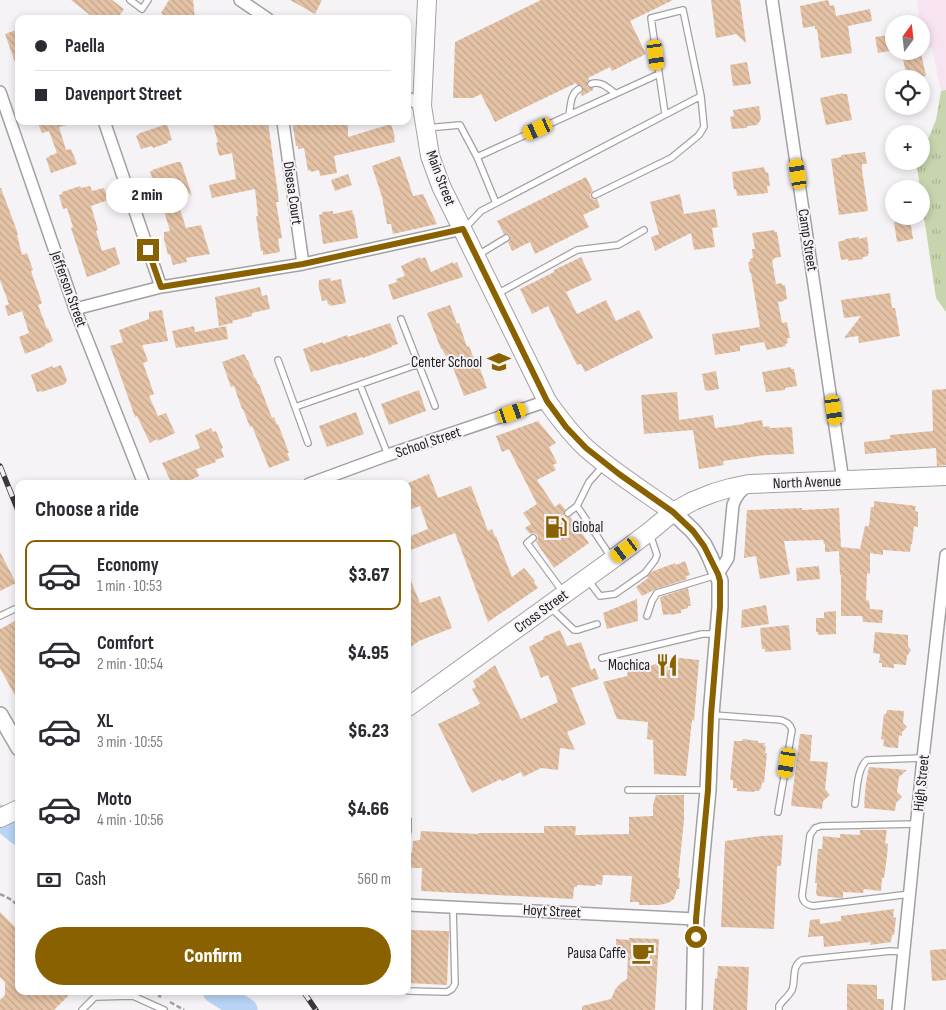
<!DOCTYPE html>
<html lang="en">
<head>
<meta charset="utf-8">
<style>
	body { margin:0; font-family:"Sofia Sans Condensed",sans-serif; background:#f7f7f7; color:#2b2b33; height:100vh; display:flex; flex-direction:column; font-size:19px; white-space:nowrap }
	* { box-sizing:border-box; margin:0 }
	p { font-size:16px; color:#7c7c81 }
	.icon { flex:none; width:28px; height:28px; fill:none; stroke:currentColor; stroke-width:2; stroke-linecap:round; stroke-linejoin:round }
	.map { position:relative; flex:1; overflow:hidden }
	.panel { position:absolute; left:15px; top:480px; width:396px; height:515px; display:flex; flex-direction:column; background:#fff; border-radius:10px; box-shadow:0 2px 8px #0003 }
	.panel>* { flex:none }
	.top-card { position:absolute; left:15px; top:15px; width:396px; height:110px; border-radius:10px; box-shadow:0 2px 8px #0003; display:grid; align-content:center; height:110px; padding:0 20px; background:#fff }
	.needle { width:32px; rotate:15deg }
	.fabs { position:absolute; left:885px; top:15px; display:grid; gap:10px }
	.fabs a { display:grid; place-items:center; width:45px; height:45px; border-radius:50%; background:#fff; box-shadow:0 2px 8px #0003; font-size:25px }
	.end { position:absolute; width:22px; height:22px; margin:-11px; border:6px solid #896100; background:#fff; box-shadow:0 0 0 2px #fff }
	.from { border-radius:50% }
	.bubble { position:absolute; height:35px; border-radius:18px; background:#fff; box-shadow:0 2px 8px #0003; font-size:16px; font-weight:800; line-height:35px; text-align:center }
	.car { position:absolute; width:15px; height:30px; margin:-15px -8px; border-radius:6px; box-shadow:0 0 4px 1px #0007; background:linear-gradient(#f5c518 24%,#345 0 40%,#f5c518 0 76%,#345 0 86%,#f5c518 0) }
	.top-card b { display:flex; align-items:center; gap:18px; height:48px; font-size:19px }
	.top-card b+b { border-top:1px solid #e1e1e2 }
	.top-card i { width:12px; height:12px; background:#2b2b33 }
	ul { padding:0; list-style:none }
	li { display:flex; align-items:center; gap:15px; height:70px; margin:0 10px 8px; padding:0 10px; border:2px solid transparent; border-radius:10px }
	li div { flex:1 }
	li b { display:block; font-size:19px }
	li em { font-style:normal; font-weight:800 }
	li.active { border-color:#896100 }
	li>.icon { width:45px; height:45px; stroke-width:1.5 }
	h2 { padding:0 20px; font-size:22px; line-height:60px }
	.pay { display:flex; align-items:center; gap:12px; height:55px; padding:0 20px; font-size:19px }
	.pay p { margin-inline-start:auto }
	.action { display:flex; gap:10px; margin-top:auto; padding:10px 20px }
	.action a { flex:1; height:58px; border-radius:30px; background:#896100; color:#fff; font-size:20px; font-weight:800; line-height:58px; text-align:center }
	.map>svg:first-child { display:block }
	.education { fill:#f8e3f1 }
	.park { fill:url(#park-tufts) }
	.lines { fill:none; stroke-linecap:round; stroke-linejoin:round }
	.river { stroke:#b8d3f4; stroke-width:25 }
	.building { fill:url(#building-back-hatch) }
	.lane-casing { stroke:#a3a0a3; stroke-width:8 }
	.street-casing { stroke:#a3a0a3; stroke-width:14 }
	.secondary-casing { stroke:#a3a0a3; stroke-width:18 }
	.primary-casing { stroke:#a3a0a3; stroke-width:20 }
	.path { stroke:#a09ea0; stroke-width:2.5; stroke-dasharray:5 2.5; stroke-linecap:butt }
	.lane { stroke:#fff; stroke-width:5.5 }
	.street { stroke:#fff; stroke-width:11 }
	.secondary { stroke:#fff; stroke-width:15 }
	.primary { stroke:#fff; stroke-width:18 }
	.rail-casing { stroke:#3a383a; stroke-width:5.5 }
	.rail { stroke:#f6f3f6; stroke-width:4; stroke-dasharray:11; stroke-linecap:butt }
	.route { stroke:#896100; stroke-width:6 }
	.labels { text-anchor:middle; stroke-width:4; stroke-linejoin:round; paint-order:stroke }
	.street-label { font-size:15px; fill:#1c1b1c; stroke:#f6f3f6 }
	.poi-label { font-size:15px; fill:#1c1b1c; stroke:#f6f3f6; text-anchor:end }
</style>
</head>
<body>
<div class="map">
<svg width="946" height="1010" viewBox="0 0 946 1010">
	<defs>
		<pattern id="park-tufts" width="24" height="20" patternUnits="userSpaceOnUse" patternTransform="scale(1.25)"><rect width="24" height="20" fill="#c7d4ad"/><path d="M3 7l-1-3M5 7V3M7 7l1-3M15 17l-1-3M17 17v-4M19 17l1-3" fill="none" stroke="#aab594"/></pattern>
		<pattern id="building-back-hatch" width="6" height="6" patternUnits="userSpaceOnUse" patternTransform="scale(1.25)"><rect width="6" height="6" fill="#e4c2a5"/><path d="M-1 5l2 2M0 0l6 6M5-1l2 2" fill="none" stroke="#c3a68d"/></pattern>
	</defs>
	<rect width="100%" height="100%" fill="#f6f3f6"/>
	<path class="education" d="M917,0H946V90L941,91L932,48H924L921,24H920Z"/>
	<path class="park" d="M946,90V312L936,298L921,197V189H920L917,167L919,161H921V156L936,120L941,91Z"/>
	<g class="lines">
		<path class="river" d="M0,817L19,833
			M215,991L245,1010"/>
	</g>
	<path class="building" d="M71,0H112L124,9L117,19H95Z
		M169,0H193L195,19H169L161,13Z
		M290,0H322L315,14Z
		M541,0H673L630,21L646,54L612,71L610,67L588,78L589,80L587,82V86L589,88H593V90L582,96L581,93L583,90V87L580,85H577L576,83L495,122L481,94L473,98H453L455,42Z
		M711,0H740L746,43L736,34L716,38Z
		M828,0L830,6L834,5L836,16L870,9L872,21L848,26L852,53L821,58L817,29H815V26L803,28L800,6Z
		M19,29V68H17L5,34Z
		M890,35V36H894V50L878,53L875,37Z
		M916,52L917,54L921,53L926,76L912,79L911,73L907,74V72H906L902,55Z
		M747,62L751,84L733,86L730,65Z
		M843,93V94H847L852,120L826,125L820,98Z
		M759,106L761,119L757,125L747,126V128L732,129L730,117L734,116L733,110Z
		M37,121H71V124L59,127L66,150L71,149L77,164L51,173L46,158L49,157V156L57,153L49,131L42,133Z
		M223,121H228L229,125L248,124V121L268,122L279,202H276L282,238L278,239L280,252L263,255V251H261L256,216H258L255,189L212,198L209,185L236,179L232,153L219,156L216,143L218,142L213,125Z
		M292,121H348V137L391,124L395,137L394,138L395,142L334,156L337,173L320,176L319,170L311,172L310,170L308,171L304,148L298,149V146H296Z
		M167,124L172,140L168,141V143L153,148L152,146L141,149L136,136L140,133Z
		M865,152L867,164H862V170L868,211L839,215L831,159L841,157V155Z
		M400,156L413,196L423,194L437,224L393,234L391,224H387L382,197L372,166Z
		M177,162H181L192,196L176,182L165,185V182L154,185L150,171H153L152,170Z
		M764,167L766,173L768,172L770,186H767L768,193L737,196L736,189L734,190L732,172Z
		M348,174L352,185L335,191L331,180Z
		M586,177L593,191L590,194L591,197L594,200L597,199L600,207L583,215L589,227L535,254L530,242L512,251L508,242L510,240V236L508,234H504L497,221Z
		M80,186L81,188L90,186L92,191L104,188L108,200L91,206L98,230L96,231L102,251L115,247L120,264L107,269V270L87,277L71,228L73,227L67,208L63,209L59,195L62,194V192Z
		M0,188H1L18,234L17,235L22,255L27,253L33,270L31,271L42,303L38,305L47,329L48,328L53,341L44,345L45,346L25,354L19,337L29,333L22,311L8,316L5,306L9,304L0,280Z
		M680,194L684,214L715,209L718,227L712,228L715,247L694,250L691,233L655,251L651,237L659,234L650,202Z
		M179,206L186,228L201,225L210,254L186,258L187,262L173,265L170,254L168,255L164,239V232L170,231L164,211Z
		M352,210L353,214H354L358,238L323,244L319,215L322,214V212L333,211V214Z
		M910,219L913,239L897,242L894,222Z
		M774,230L775,232H777L781,257L774,258V260H772L776,284L782,283V285H785L787,299L784,300V301L778,302L782,323L787,322L790,338H787L788,343L785,344L786,346L767,350L764,342L740,346V351L715,355L712,334L760,327L751,273H750L748,262H750V259L753,258L752,249H755L752,233Z
		M859,237V239L867,237L869,253L868,254V256L863,257V259L848,261V259L841,260L838,242L845,240V239Z
		M420,257L421,259L425,257L431,272L453,262L454,264L457,262L463,277L393,300L388,285L397,282L396,279L405,276L401,266Z
		M581,257L592,280L566,292L577,314L606,300L616,321L639,310L653,338L585,372L581,364L577,365L548,306L532,314L520,289L554,272V270Z
		M330,278L331,281L341,279L346,303L330,306V304L328,305L327,300L322,301L318,284H319V280Z
		M260,287L262,296L267,295L270,309L252,313V316L232,321L233,323L219,326L215,297Z
		M890,293L892,308H895L900,336L859,343L858,336L844,338L861,316L844,318L841,300Z
		M450,305L457,324L459,323L467,347L469,346L476,364L478,363L487,388L464,396L448,355L446,356L442,349H441L427,313Z
		M162,310L168,341L142,345L148,361L143,363L154,394L149,396L158,416L166,413L175,433L158,441L157,439L150,443L137,416L135,417L110,346L123,342L119,330L149,319V312Z
		M390,323L398,344L391,346L392,347L363,358L362,357L338,365V364L317,371V370L311,372L303,349L323,342V344L347,335L348,337Z
		M194,326L195,332L226,326L228,339L176,348L172,331Z
		M244,354L247,360H248L254,377L256,379L258,384H259L272,418L274,417L277,425L278,424L289,453H287L290,460L269,468L252,426L250,427L243,409H242L234,386L231,387L222,362Z
		M61,365L67,380L65,384L42,392L41,391L37,392L31,375L52,366L53,368Z
		M791,367V369H794L797,386L785,388V390L766,392L762,372Z
		M716,371L719,389L707,391V390H705L702,374Z
		M946,389V465L937,466L936,448L865,454L864,442L890,439V435L933,431L932,390Z
		M419,390L426,411L389,425L381,404Z
		M677,392L679,420L713,415L715,428L744,424V423L762,420L763,427L769,426L770,428L792,427L794,454L766,455L723,461L724,465L699,469L693,430L644,434L641,395Z
		M356,412L364,434L327,447L319,426Z
		M538,421L556,443L549,447L557,463L553,465L556,470L537,480L555,507L560,503L565,509L564,512V515L567,517H570L589,543L554,568L536,542L538,539L537,535L534,533L530,534L525,528L531,524L523,513L537,504L510,451L509,449L502,452L496,436Z
		M211,428L213,432L216,431L223,448L221,449L224,457L215,460L216,462L196,469L199,476L182,484H172L162,463L200,448L195,435Z
		M429,474L438,498L471,486L488,531L492,529L495,537L496,536L512,577L524,568L535,581L534,582L538,588L488,622L455,533L408,551V537L428,529L420,506L408,510V483Z
		M874,501L916,506L915,511L918,512V527L914,526L912,544H911L910,552L883,550V555L870,553V574L867,573L866,600L869,601L870,609L883,610L882,623L863,622L862,616H841V575H840L839,551L825,552V544H824L823,540L784,541L790,574L760,579L756,556L744,558L747,510L802,508V510L839,508L841,547L860,549L865,526H869L871,507H874Z
		M0,552L16,583L0,591Z
		M685,561L690,575L686,576L687,579L656,589L642,596L636,587L648,578L647,577L651,572L675,563L676,565Z
		M819,566L820,579L797,581L796,568Z
		M408,574L420,603L440,596L452,628L419,641L408,649Z
		M688,588L691,606H688V608L681,610V613L671,615V614L663,615L660,597Z
		M637,599L638,621L607,629L603,613Z
		M766,605L769,624L741,628L742,610Z
		M836,611V634L818,635V632H816V618H824V612Z
		M19,619V703L0,668V629Z
		M789,625L791,650L765,652V649H762L760,628Z
		M560,630L567,646L581,642L591,670L595,668L599,679L571,688L586,724L567,732L575,750L560,748L558,770L541,768L523,777L521,772L502,781L501,779L472,793L438,724L480,704L472,689L476,687L473,681L495,665L521,719L558,702L548,675L541,678L529,647L544,639L543,637Z
		M875,632L908,635V646L911,650L907,656L906,665L894,664V668L882,667V663H879L880,654L873,653Z
		M680,658L699,660L694,721L692,720L686,776L654,774L653,740L647,739L648,722L617,719L603,682L627,676L628,671Z
		M887,710L904,711L903,723L907,727L902,732V736L899,735L898,748L885,747V746H883L884,740L881,739L884,714H886Z
		M800,734L812,735L810,761L828,762L825,789L830,795L823,801L822,809L792,806L791,805Z
		M743,739L758,741V743H765L764,746H766L765,753H767L764,783L762,782L761,789L760,788L759,791H754V792L737,791V788H733V780H730L734,741H742Z
		M869,767L907,770L899,777L897,792L902,797L896,803L895,811L864,808L865,804H864L866,783Z
		M656,795H684V820L678,878H680L679,889H677L674,899L668,903L659,905H639V902H630L632,876L603,875L602,885L596,884V886L577,885V887H574L573,899L421,891L422,868H409L410,853H412L413,841L420,840L421,831L478,834V833H544V826H576L575,835L629,834V817L653,816V805Z
		M860,830H887L885,843L888,844L887,856L884,878H882L881,891L864,889L863,893L843,892V898H841L817,896V894H816L817,883H815L818,849H822L823,836L840,838V834L860,835Z
		M783,835L781,866H777L774,929L721,927L725,841L761,836Z
		M894,909L893,917L896,918L894,935H892L891,942L870,945L871,942L824,947L823,936L808,937L810,920L820,919V924L841,921V916Z
		M0,912L19,931V991H73L54,1010H0V1000L5,995V982L0,977Z
		M408,930L449,931L447,985L408,983Z
		M629,938L659,939L655,1010H582V1006L611,999L616,988L621,983L627,979L628,953L616,952V939L629,940Z
		M946,949V980L932,981L930,950Z
		M718,966L749,967L747,1010H713L715,978L717,979Z
		M847,984L877,985V999H884V1010H847Z"/>
	<g class="lines">
		<defs>
			<path id="lane" d="M130,0L142,9L148,0
				M591,84C600,80 608,88 615,93
				M569,115C571,105 570,94 579,89
				M426,128L460,125L477,157L659,74
				M477,157L496,203
				M595,195L671,158L699,135L704,127L701,96
				M465,228L481,211L701,96L683,10L651,18L665,114
				M478,255L506,238
				M497,294L577,250L618,245L644,230
				M401,319L435,406
				M278,360L308,443
				M360,385L388,455
				M295,407L419,364
				M604,465L589,482L577,506L611,557
				M568,513L577,506
				M533,538L527,543L563,592
				M588,580L600,596L615,594L645,573L655,560L657,555L650,534
				M550,607L574,630H578L597,624
				M0,616L19,607
				M647,616L652,601L657,593L717,575
				M602,658L702,634H716
				M713,715L781,720C787,722 790,724 792,730L778,812
				M628,790H706
				M855,804C857,791 857,768 867,760L923,758
				M408,831V820
				M910,894L813,906C807,905 803,903 802,896L810,835L815,828L821,826L917,824
				M408,991L447,992L452,989L455,984L453,907
				M82,1010L95,997L133,996L164,1010
				M779,1010V1006C782,1001 789,996 792,990C796,980 791,966 802,960L891,951L904,952"/>
			<path id="street" d="M240,0L268,19
				M772,0L843,481
				M0,92L75,309L144,484
				M408,98L422,106
				M104,121L161,287
				M283,122L303,264
				M75,309L161,287L303,264L463,229
				M309,484L388,455L547,401
				M718,574L728,558L733,505C736,496 741,491 748,484
				M408,905L696,919
				M898,1010L923,758L946,555"/>
			<path id="secondary" d="M673,512L693,531L704,545L710,557L720,581V607L711,715L708,790L696,919L694,1010
				M0,715L19,748"/>
			<path id="primary" d="M427,0L422,106L430,156L441,186L547,401C559,418 571,434 586,448C613,472 644,491 673,512
				M408,707L613,559L649,532L673,512L693,501L713,493L730,488L749,484L946,476
				M0,818L19,809"/>
		</defs>
		<use href="#lane" class="lane-casing"/>
		<use href="#street" class="street-casing"/>
		<use href="#secondary" class="secondary-casing"/>
		<use href="#primary" class="primary-casing"/>
		<path class="path" d="M0,894L12,900L19,907
			M152,991L161,997
			M170,1002L184,1010"/>
		<use href="#lane" class="lane"/>
		<use href="#street" class="street"/>
		<use href="#secondary" class="secondary"/>
		<use href="#primary" class="primary"/>
		<defs>
			<path id="rail" d="M0,466L19,513
				M303,991L316,1010"/>
		</defs>
		<use href="#rail" class="rail-casing"/>
		<use href="#rail" class="rail"/>
	</g>
	<g class="lines">
		<path class="route" d="M148,250L161,287L303,264L463,229L547,401L566,427L586,448L619,474L673,512L693,531L704,546L718,574L720,581V607L711,715L708,790L696,919V937"/>
	</g>
	<defs>
		<symbol id="school-bare" viewBox="-9 -9 18 18"><path d="M0-5L7-2L0 1L-7-2ZM-4 1L0 2.5L4 1V4Q0 6-4 4Z" fill="#896100" stroke="#f6f3f6" stroke-width="2.5" paint-order="stroke"/></symbol>
		<symbol id="fuel-bare" viewBox="-9 -9 18 18"><path d="M-5.5-6h7V0h2V4h1.3V-2.5L3-4.5l.8-.8L6-3V5H2.5V1h-1V6h-7ZM-4.2-4.7v3.2H.2V-4.7Z" fill="#896100" stroke="#f6f3f6" stroke-width="2.5" paint-order="stroke"/></symbol>
		<symbol id="restaurant-bare" viewBox="-9 -9 18 18"><path d="M-5-6h1v4h1v-4h1v4h1v-4h1v5L-1.5 .5V6h-2V.5L-5-1ZM5-6V6H3V1.5H1.5Q1.5-4 5-6Z" fill="#896100" stroke="#f6f3f6" stroke-width="2.5" paint-order="stroke"/></symbol>
		<symbol id="cafe-bare" viewBox="-9 -9 18 18"><path d="M-5.5-4.5H6V0H3Q3 3.5 0 3.5H-2.5Q-5.5 3.5-5.5 0ZM3-3.2v2h1.7v-2ZM-6 4.5H4V6H-6Z" fill="#896100" stroke="#f6f3f6" stroke-width="2.5" paint-order="stroke"/></symbol>
	</defs>
	<g fill-rule="evenodd">
		<use href="#school-bare" x="483" y="346" width="32" height="32"/>
		<use href="#fuel-bare" x="540" y="511" width="32" height="32"/>
		<use href="#restaurant-bare" x="651" y="649" width="32" height="32"/>
		<use href="#cafe-bare" x="627" y="937" width="32" height="32"/>
	</g>
	<g class="labels">
		<g class="street-label">
			<text transform="translate(441 178) rotate(69)" y="5">Main Street</text>
			<text transform="translate(293 193) rotate(82)" y="5">Disesa Court</text>
			<text transform="translate(808 240) rotate(81)" y="5">Camp Street</text>
			<text transform="translate(69 289) rotate(70)" y="5">Jefferson Street</text>
			<text transform="translate(428 442) rotate(-19)" y="5">School Street</text>
			<text transform="translate(807 482) rotate(-2)" y="5">North Avenue</text>
			<text transform="translate(541 611) rotate(-36)" y="5">Cross Street</text>
			<text transform="translate(921 783) rotate(-84)" y="5">High Street</text>
			<text transform="translate(552 911) rotate(3)" y="5">Hoyt Street</text>
		</g>
		<g class="poi-label">
			<text x="482" y="367">Center School</text>
			<text x="572" y="532" text-anchor="start">Global</text>
			<text x="650" y="670">Mochica</text>
			<text x="626" y="958">Pausa Caffe</text>
		</g>
	</g>
</svg>
<div class="fabs">
<a><svg class="needle" viewBox="-14 -14 28 28"><path d="M0-13l5 13h-10z" fill="#e53935"/><path d="M0 13l5-13h-10z" fill="#7c7c81"/></svg></a>
<a><svg class="icon" aria-label="locate" viewBox="0 0 24 24"><circle cx="12" cy="12" r="6"/><path d="M12 2v4M12 18v4M2 12h4M18 12h4"/></svg></a>
<a>+</a>
<a>−</a>
</div>
<i class="end from" style="left:696px;top:937px"></i>
<i class="end" style="left:148px;top:250px"></i>
<div class="bubble" style="left:106px;top:178px;width:82px">2 min</div>
<i class="car" style="left:656px;top:55px;rotate:172deg"></i>
<i class="car" style="left:538px;top:129px;rotate:246deg"></i>
<i class="car" style="left:798px;top:174px;rotate:351deg"></i>
<i class="car" style="left:834px;top:410px;rotate:172deg"></i>
<i class="car" style="left:512px;top:413px;rotate:71deg"></i>
<i class="car" style="left:625px;top:550px;rotate:234deg"></i>
<i class="car" style="left:787px;top:763px;rotate:190deg"></i>
<div class="top-card">
<b><i class="from"></i>Paella</b>
<b><i></i>Davenport Street</b>
</div>
<section class="panel">
<h2>Choose a ride</h2>
<ul>
<li class="active"><svg class="icon" aria-label="car" viewBox="0 0 24 24"><path d="M5 17H2v-5l4-1 3-4h7l3 4 3 1v5h-3M9 17h6M6 11h13"/><circle cx="7" cy="17" r="2"/><circle cx="17" cy="17" r="2"/></svg><div><b>Economy</b><p>1 min · 10:53</p></div><em>$3.67</em></li>
<li><svg class="icon" aria-label="car" viewBox="0 0 24 24"><path d="M5 17H2v-5l4-1 3-4h7l3 4 3 1v5h-3M9 17h6M6 11h13"/><circle cx="7" cy="17" r="2"/><circle cx="17" cy="17" r="2"/></svg><div><b>Comfort</b><p>2 min · 10:54</p></div><em>$4.95</em></li>
<li><svg class="icon" aria-label="car" viewBox="0 0 24 24"><path d="M5 17H2v-5l4-1 3-4h7l3 4 3 1v5h-3M9 17h6M6 11h13"/><circle cx="7" cy="17" r="2"/><circle cx="17" cy="17" r="2"/></svg><div><b>XL</b><p>3 min · 10:55</p></div><em>$6.23</em></li>
<li><svg class="icon" aria-label="car" viewBox="0 0 24 24"><path d="M5 17H2v-5l4-1 3-4h7l3 4 3 1v5h-3M9 17h6M6 11h13"/><circle cx="7" cy="17" r="2"/><circle cx="17" cy="17" r="2"/></svg><div><b>Moto</b><p>4 min · 10:56</p></div><em>$4.66</em></li>
</ul>
<div class="pay"><svg class="icon" aria-label="cash" viewBox="0 0 24 24"><path d="M3 7h18v10H3z"/><circle cx="12" cy="12" r="2"/></svg>Cash<p>560 m</p></div>
<div class="action"><a>Confirm</a></div>
</section>
</div>
</body>
</html>
